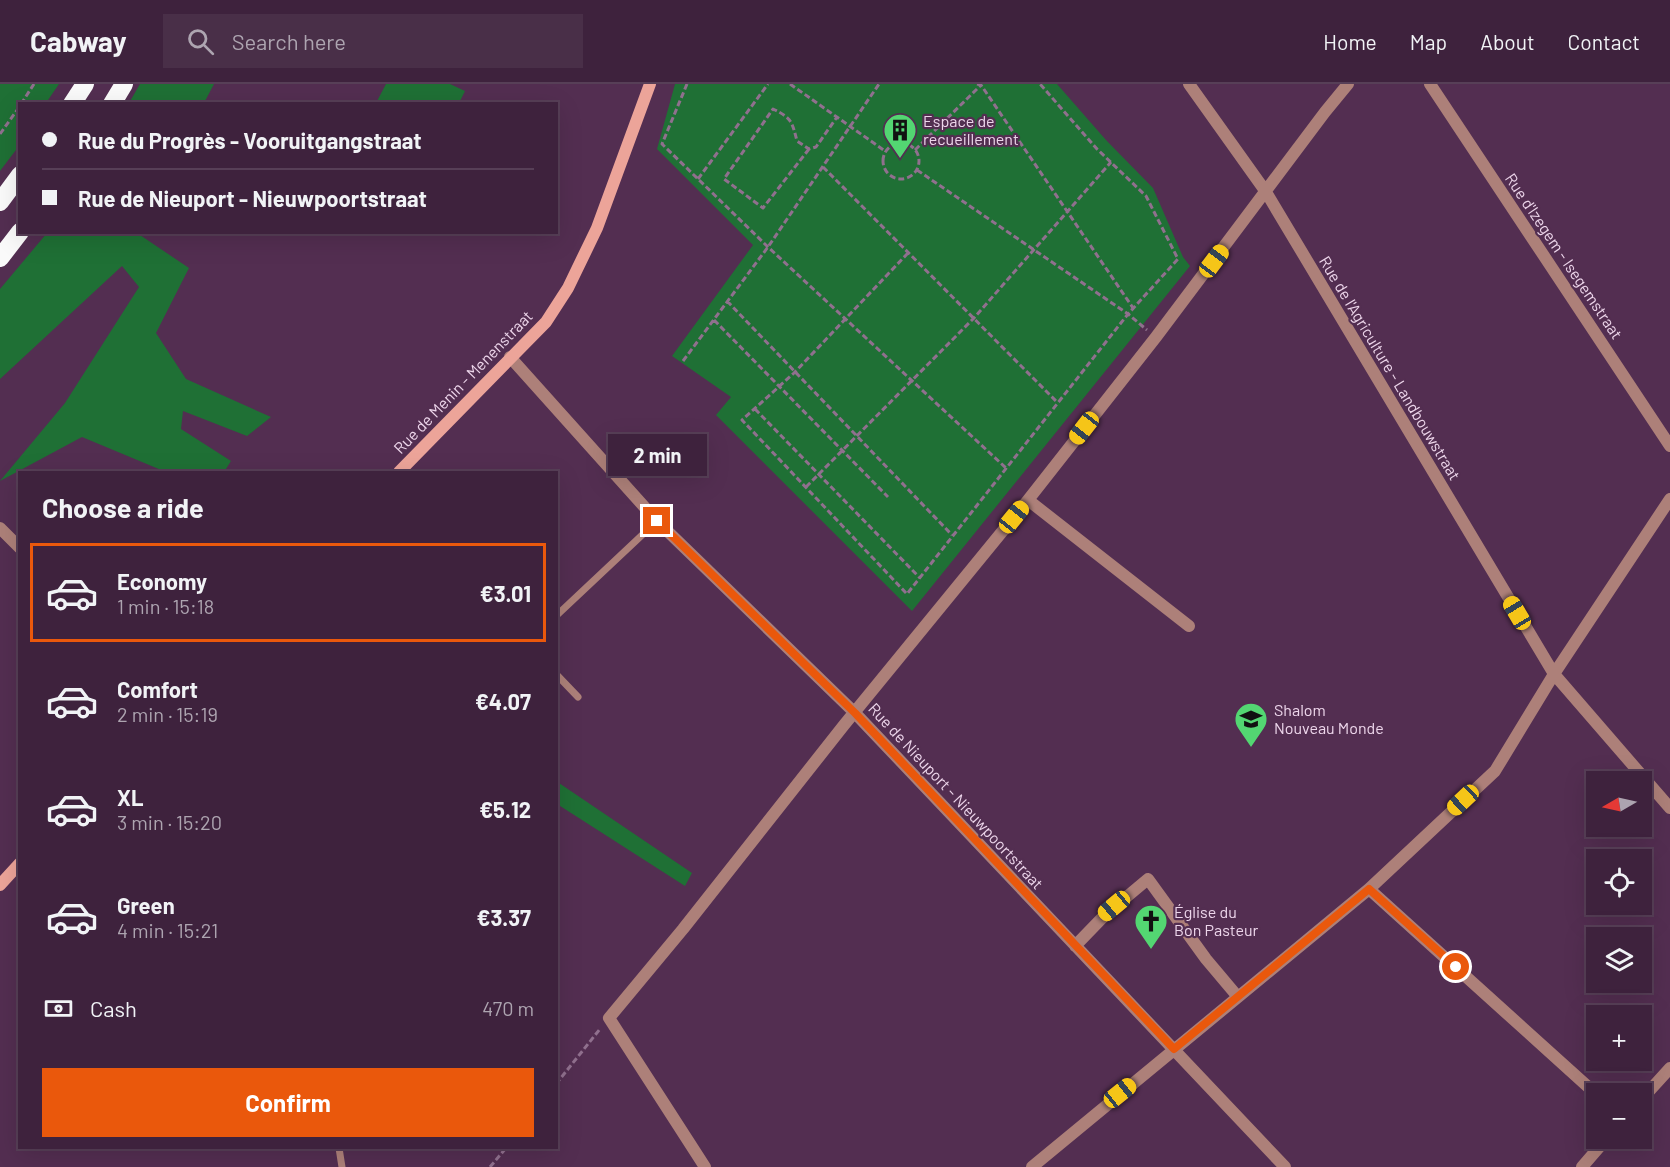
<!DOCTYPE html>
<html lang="en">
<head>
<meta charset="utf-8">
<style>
	body { margin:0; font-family:Barlow,sans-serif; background:#492f48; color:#f1f3f6; height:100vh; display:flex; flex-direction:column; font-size:22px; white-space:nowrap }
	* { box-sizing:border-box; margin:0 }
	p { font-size:20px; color:#ada4b0 }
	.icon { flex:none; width:33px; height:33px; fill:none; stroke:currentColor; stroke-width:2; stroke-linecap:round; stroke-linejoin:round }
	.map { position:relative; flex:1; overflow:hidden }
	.sheet { position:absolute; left:18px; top:387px; width:540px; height:678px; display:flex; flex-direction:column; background:#3e223d; border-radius:0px; box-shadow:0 6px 24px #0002,0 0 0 2px #573f57 }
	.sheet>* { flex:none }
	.hud { position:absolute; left:18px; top:18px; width:540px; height:132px; border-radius:0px; box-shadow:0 6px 24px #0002,0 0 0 2px #573f57; display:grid; align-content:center; height:132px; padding:0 24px; background:#3e223d }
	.needle { width:39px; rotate:261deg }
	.fabs { position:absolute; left:1586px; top:687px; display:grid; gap:12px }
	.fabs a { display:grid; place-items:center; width:66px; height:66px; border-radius:0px; background:#3e223d; box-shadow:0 6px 24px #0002,0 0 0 2px #573f57; font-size:30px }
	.end { position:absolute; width:27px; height:27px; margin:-14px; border:8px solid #ea580c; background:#fff; box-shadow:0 0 0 3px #fff }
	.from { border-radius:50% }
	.bubble { position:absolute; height:42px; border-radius:0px; background:#3e223d; box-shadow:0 6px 24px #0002,0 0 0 2px #573f57; font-size:20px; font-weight:700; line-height:42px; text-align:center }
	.car { position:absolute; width:18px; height:36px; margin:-18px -9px; border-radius:8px; box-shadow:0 0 4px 2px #0007; background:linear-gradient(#f5c518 24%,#345 0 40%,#f5c518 0 76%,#345 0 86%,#f5c518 0) }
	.hud b { display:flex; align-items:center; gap:21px; height:57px; font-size:22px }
	.hud b+b { border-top:2px solid #573f57 }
	.hud i { width:15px; height:15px; background:#f1f3f6 }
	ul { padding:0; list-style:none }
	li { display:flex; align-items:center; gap:18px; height:99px; margin:0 12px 9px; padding:0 12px; border:3px solid transparent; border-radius:0px }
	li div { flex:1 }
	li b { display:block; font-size:22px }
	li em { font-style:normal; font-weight:700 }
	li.on { border-color:#ea580c }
	li>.icon { width:54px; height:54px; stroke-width:1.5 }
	h2 { padding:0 24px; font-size:27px; line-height:72px }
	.pay { display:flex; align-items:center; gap:15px; height:66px; padding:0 24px; font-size:22px }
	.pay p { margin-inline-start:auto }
	.primary-button { display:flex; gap:12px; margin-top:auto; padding:12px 24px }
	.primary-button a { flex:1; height:69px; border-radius:0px; background:#ea580c; color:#fff; font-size:24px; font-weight:700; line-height:69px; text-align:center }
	header { display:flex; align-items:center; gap:36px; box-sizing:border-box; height:84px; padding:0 30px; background:#3e223d; border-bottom:2px solid #573f57 }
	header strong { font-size:28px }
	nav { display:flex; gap:33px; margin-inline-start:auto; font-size:21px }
	.search { width:420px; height:54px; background:#492f48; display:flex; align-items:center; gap:15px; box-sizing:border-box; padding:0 21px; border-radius:0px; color:#ada4b0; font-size:22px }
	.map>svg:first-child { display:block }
	.green { fill:#1f7035 }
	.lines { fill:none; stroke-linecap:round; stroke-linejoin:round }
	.path { stroke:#90708e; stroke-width:3; stroke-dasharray:6 3; stroke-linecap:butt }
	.lane { stroke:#ad8079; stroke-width:7 }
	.street { stroke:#ad8079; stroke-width:12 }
	.secondary { stroke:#eca499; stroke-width:12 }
	.highway { stroke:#fafafa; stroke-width:18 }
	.route { stroke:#ea580c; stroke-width:8 }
	.labels { text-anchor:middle; stroke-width:4.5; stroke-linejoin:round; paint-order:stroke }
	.poi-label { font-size:16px; fill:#edd6eb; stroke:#532e51; text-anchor:start }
	.street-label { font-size:16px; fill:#edd6eb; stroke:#532e51 }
</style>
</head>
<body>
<header>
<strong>Cabway</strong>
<div class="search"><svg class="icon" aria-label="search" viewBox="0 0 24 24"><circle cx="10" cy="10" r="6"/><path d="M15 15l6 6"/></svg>Search here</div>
<nav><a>Home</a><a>Map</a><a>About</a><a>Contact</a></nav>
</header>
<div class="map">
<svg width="1670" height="1083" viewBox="0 0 1670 1083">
	<rect width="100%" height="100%" fill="#532e51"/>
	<path class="green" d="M0,0H59L46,19L20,20L19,62L0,87Z
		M140,0H214L204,19H129Z
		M386,0H450L465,7L459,19H376Z
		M675,0H1057L1106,56L1153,104L1183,173L1190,182L912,527L716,331L731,313L672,272L753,161L657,65Z
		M47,149H137L189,184L156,249L186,295L271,333L247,352L183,327L181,345L231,377L224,388H166L82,353L0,397L65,319L139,203L122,182L0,295V205Z
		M556,697L692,789L685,802L557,720Z"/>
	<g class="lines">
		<path class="path" d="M687,0L662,60L768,163L1006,384
			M790,0L885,67
			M977,0L981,1L1133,224
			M21,20L34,0
			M0,50L20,22
			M883 77a18 18 0 1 1 36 0a18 18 0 1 1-36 0Z
			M809,65L763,124L724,95L773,25C792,34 792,38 797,57L809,65L816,63L837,33
			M915,66L981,1
			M823,83L1058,319
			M917,86L1128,230L1147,246
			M698,95L768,0
			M908,169L794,289L742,336L907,510L1128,230L1178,175L1146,112L1097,65L1040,0
			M727,217L952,451
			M714,236L888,413
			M683,277L768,163L879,0
			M755,325L920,494
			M806,403L973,235L1111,78
			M556,1000L600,945
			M490,1083L506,1064"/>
		<path class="lane" d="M556,532L657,437
			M556,590L578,613
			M339,1064L342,1083"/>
		<path class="street" d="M1189,0L1266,108L1554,590L1670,724
			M1430,0L1670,362
			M510,273L657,437L855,629L1285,1083
			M1028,416L1189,542
			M0,444L20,464
			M1369,805L1596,1010
			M1075,862L1105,831L1148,795L1206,875L1238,913
			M1641,1016L1670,984
			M705,1083L609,934L683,845L844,641L1028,416L1156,253L1325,28L1348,0
			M1032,1083L1369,805L1495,687L1554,590L1670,415
			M1582,1083L1607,1054"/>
		<path class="secondary" d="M399,388L546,238L568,204L597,144L650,0
			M0,801L20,779"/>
		<path class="highway" d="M72,20L85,0
			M112,20L124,0
			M0,118L20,91
			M0,174L20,148"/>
	</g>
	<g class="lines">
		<path class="route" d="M657,437L855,629L1174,965L1369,805L1456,883"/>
	</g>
	<defs>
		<symbol id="building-pin" viewBox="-11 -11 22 30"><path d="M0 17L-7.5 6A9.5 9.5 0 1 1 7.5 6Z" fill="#53d672" stroke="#532e51"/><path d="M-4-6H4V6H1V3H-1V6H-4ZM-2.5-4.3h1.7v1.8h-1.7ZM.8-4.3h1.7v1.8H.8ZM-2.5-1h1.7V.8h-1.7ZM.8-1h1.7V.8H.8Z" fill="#111"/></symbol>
		<symbol id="school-pin" viewBox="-11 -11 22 30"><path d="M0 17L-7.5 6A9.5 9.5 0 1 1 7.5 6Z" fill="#53d672" stroke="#532e51"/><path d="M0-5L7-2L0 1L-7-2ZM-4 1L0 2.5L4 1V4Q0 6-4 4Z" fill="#111"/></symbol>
		<symbol id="church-pin" viewBox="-11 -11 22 30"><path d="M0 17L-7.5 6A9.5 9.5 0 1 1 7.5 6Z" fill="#53d672" stroke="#532e51"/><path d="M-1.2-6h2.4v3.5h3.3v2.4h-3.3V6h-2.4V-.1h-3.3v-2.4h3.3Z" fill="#111"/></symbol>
	</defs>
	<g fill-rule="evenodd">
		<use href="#building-pin" x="881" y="27" width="38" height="52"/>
		<use href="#school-pin" x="1232" y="616" width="38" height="52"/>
		<use href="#church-pin" x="1132" y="818" width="38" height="52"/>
	</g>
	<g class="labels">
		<g class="poi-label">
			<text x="923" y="43">Espace de<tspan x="923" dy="18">recueillement</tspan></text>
			<text x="1274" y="632">Shalom<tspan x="1274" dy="18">Nouveau Monde</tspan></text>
			<text x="1174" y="834">Église du<tspan x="1174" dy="18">Bon Pasteur</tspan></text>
		</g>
		<g class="street-label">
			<text transform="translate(1564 172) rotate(56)" y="6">Rue d'Izegem - Isegemstraat</text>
			<text transform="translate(1390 284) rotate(59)" y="6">Rue de l'Agriculture - Landbouwstraat</text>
			<text transform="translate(463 298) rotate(-46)" y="6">Rue de Menin - Menenstraat</text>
			<text transform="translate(956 712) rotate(47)" y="6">Rue de Nieuport - Nieuwpoortstraat</text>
		</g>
	</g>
</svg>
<div class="fabs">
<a><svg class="needle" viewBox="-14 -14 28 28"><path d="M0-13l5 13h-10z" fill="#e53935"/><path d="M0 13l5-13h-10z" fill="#ada4b0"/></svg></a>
<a><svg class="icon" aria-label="locate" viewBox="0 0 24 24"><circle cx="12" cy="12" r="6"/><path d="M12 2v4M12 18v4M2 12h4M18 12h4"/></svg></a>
<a><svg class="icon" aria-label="layers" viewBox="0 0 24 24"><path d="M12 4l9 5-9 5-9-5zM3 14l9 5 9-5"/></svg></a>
<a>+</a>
<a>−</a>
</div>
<i class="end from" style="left:1456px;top:883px"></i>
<i class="end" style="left:657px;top:437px"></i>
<div class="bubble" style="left:608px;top:350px;width:99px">2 min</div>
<i class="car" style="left:1214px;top:177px;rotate:37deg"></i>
<i class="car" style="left:1084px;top:344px;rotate:218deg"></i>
<i class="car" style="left:1014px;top:433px;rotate:39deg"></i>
<i class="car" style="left:1517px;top:529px;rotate:329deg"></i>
<i class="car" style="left:1463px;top:716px;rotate:227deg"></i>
<i class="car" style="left:1114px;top:822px;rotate:230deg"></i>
<i class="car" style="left:1120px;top:1009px;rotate:51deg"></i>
<div class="hud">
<b><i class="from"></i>Rue du Progrès - Vooruitgangstraat</b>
<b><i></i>Rue de Nieuport - Nieuwpoortstraat</b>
</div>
<section class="sheet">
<h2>Choose a ride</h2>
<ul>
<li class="on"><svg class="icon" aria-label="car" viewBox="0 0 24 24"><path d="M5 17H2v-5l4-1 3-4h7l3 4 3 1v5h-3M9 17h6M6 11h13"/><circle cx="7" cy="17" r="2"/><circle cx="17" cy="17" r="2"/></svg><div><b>Economy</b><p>1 min · 15:18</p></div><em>€3.01</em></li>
<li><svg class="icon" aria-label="car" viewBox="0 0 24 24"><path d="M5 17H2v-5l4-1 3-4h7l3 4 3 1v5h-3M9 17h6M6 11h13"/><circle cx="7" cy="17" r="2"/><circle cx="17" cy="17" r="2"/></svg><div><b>Comfort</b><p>2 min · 15:19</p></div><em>€4.07</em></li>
<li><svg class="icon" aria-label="car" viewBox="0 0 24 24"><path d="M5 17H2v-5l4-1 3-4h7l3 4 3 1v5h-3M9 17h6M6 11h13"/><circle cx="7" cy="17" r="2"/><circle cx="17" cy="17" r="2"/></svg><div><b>XL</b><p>3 min · 15:20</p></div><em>€5.12</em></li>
<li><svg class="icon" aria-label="car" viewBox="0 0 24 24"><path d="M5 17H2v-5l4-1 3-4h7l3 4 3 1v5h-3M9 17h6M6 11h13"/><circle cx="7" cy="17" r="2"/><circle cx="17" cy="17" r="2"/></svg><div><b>Green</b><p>4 min · 15:21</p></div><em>€3.37</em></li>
</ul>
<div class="pay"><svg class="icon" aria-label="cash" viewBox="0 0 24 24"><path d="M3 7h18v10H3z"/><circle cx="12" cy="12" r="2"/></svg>Cash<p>470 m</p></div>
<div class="primary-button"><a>Confirm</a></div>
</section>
</div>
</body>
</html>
